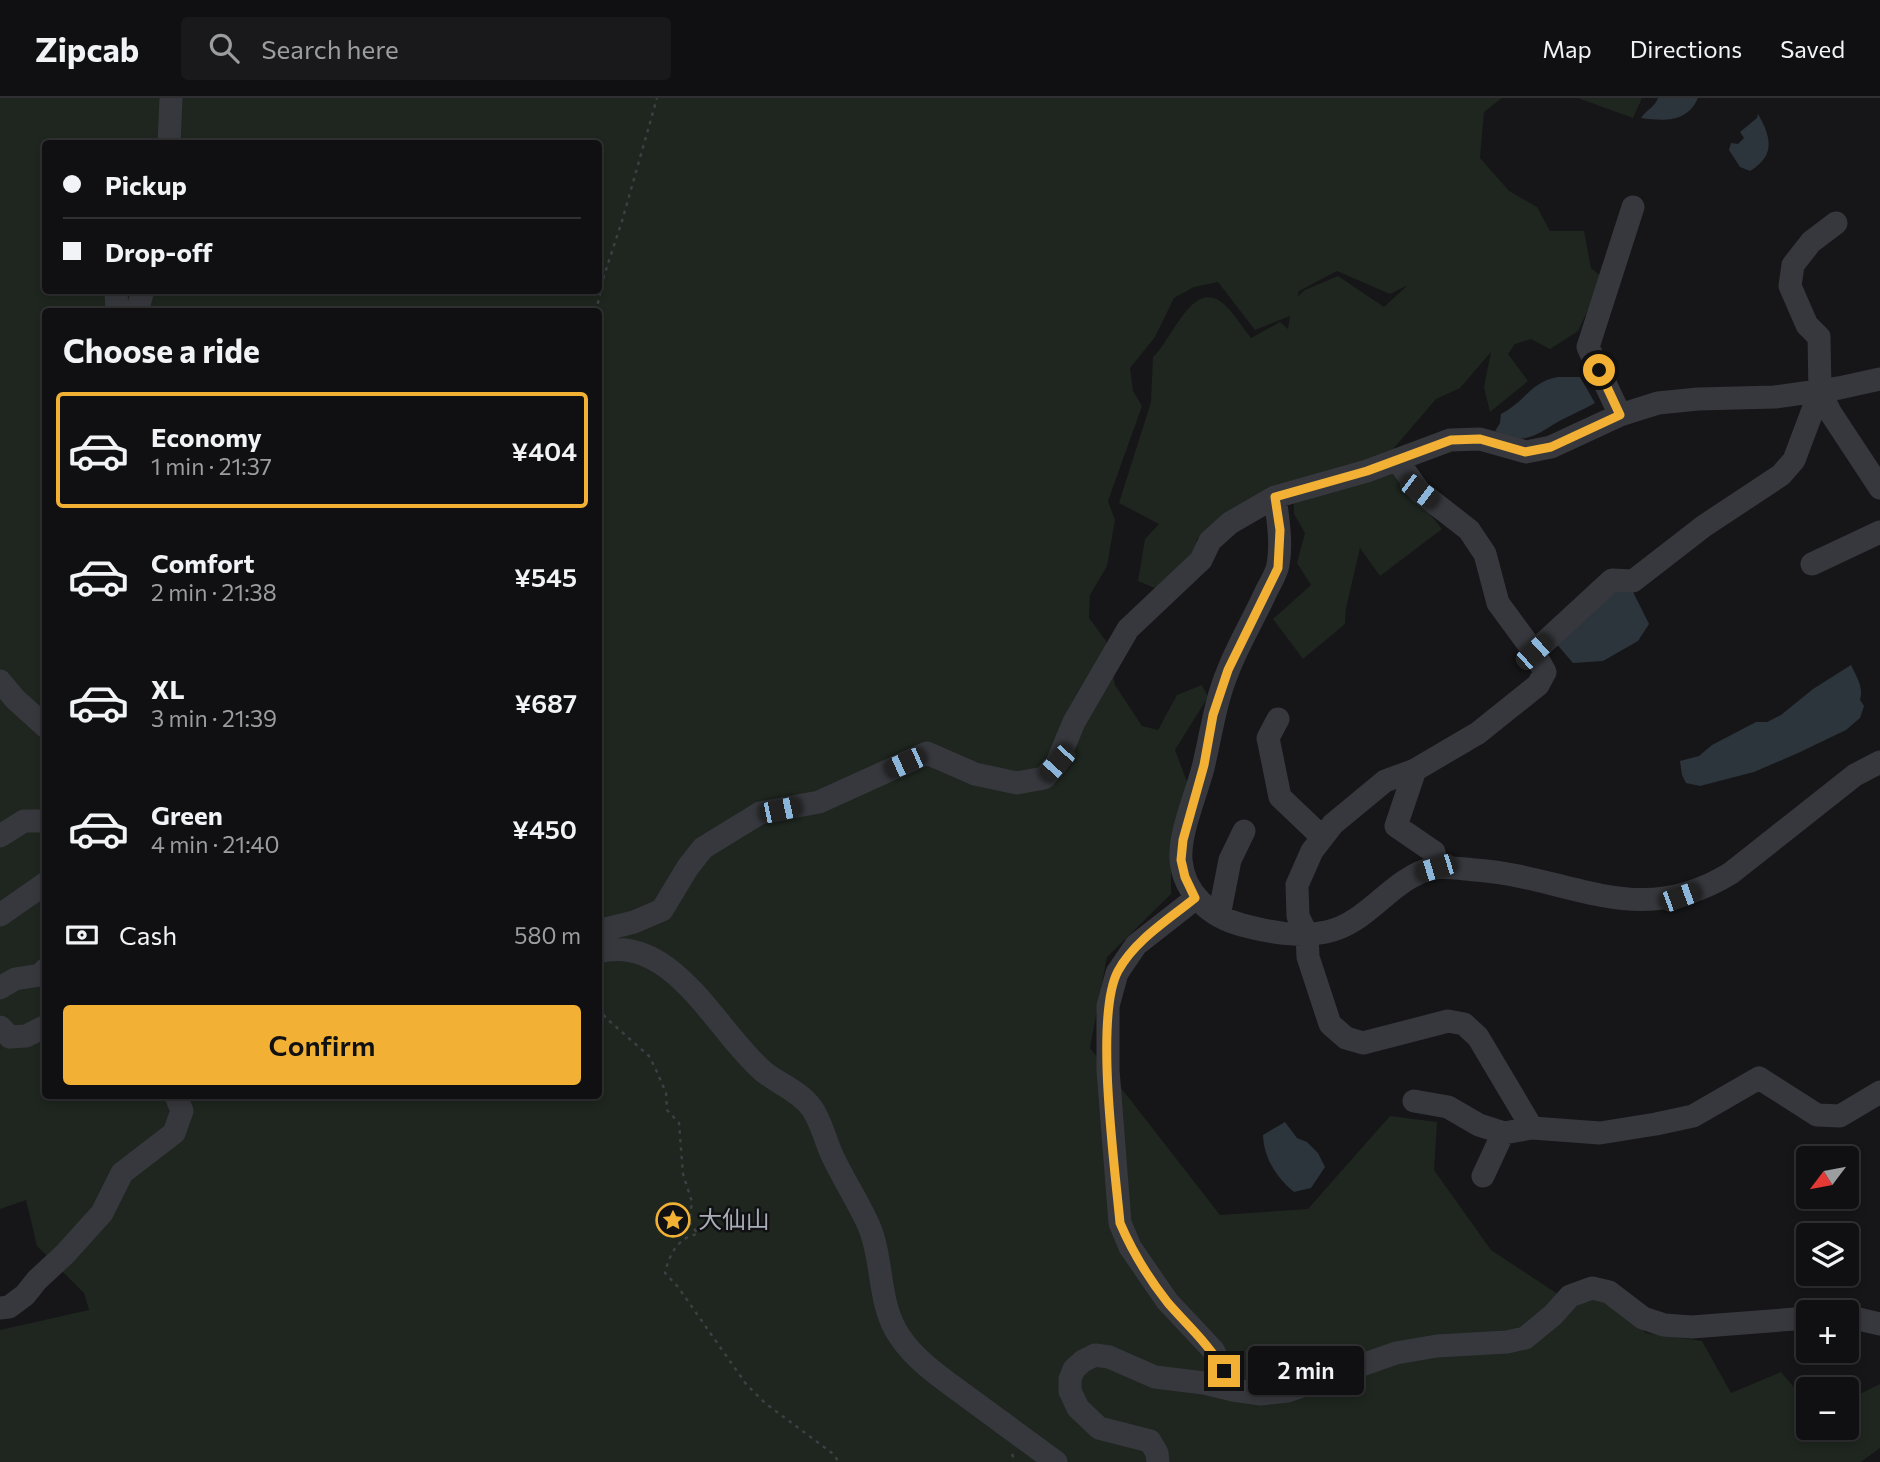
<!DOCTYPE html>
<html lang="en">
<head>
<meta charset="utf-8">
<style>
	body { margin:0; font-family:Commissioner,"Noto Sans JP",sans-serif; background:#19191b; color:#f1f3f6; height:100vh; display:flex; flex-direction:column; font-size:26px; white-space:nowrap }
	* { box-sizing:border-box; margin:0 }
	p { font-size:23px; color:#9c9d9f }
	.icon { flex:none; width:38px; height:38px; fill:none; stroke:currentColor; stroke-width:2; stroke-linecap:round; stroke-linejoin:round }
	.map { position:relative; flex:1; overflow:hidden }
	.sheet { position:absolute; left:42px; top:210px; width:560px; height:791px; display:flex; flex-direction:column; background:#101012; border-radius:7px; box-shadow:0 4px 10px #0003,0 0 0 2px #303032 }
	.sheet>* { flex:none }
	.banner { position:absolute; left:42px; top:42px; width:560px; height:154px; border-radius:7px; box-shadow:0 4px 10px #0003,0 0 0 2px #303032; display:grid; align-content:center; height:154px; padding:0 21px; background:#101012 }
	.needle { width:46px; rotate:238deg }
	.buttons { position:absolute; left:1796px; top:1048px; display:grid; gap:14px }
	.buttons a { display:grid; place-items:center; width:63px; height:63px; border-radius:7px; background:#101012; box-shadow:0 4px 10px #0003,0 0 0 2px #303032; font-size:35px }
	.end { position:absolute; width:32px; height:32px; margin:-16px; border:9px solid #f2b134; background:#111; box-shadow:0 0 0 4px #111 }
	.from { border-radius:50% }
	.bubble { position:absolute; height:49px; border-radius:7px; background:#101012; box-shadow:0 4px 10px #0003,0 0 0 2px #303032; font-size:23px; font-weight:600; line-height:49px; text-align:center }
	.car { position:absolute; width:21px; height:42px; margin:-21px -10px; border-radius:9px; box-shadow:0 0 5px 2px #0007; background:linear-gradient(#222 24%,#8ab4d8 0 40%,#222 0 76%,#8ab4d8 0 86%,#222 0) }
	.banner b { display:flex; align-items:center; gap:24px; height:66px; font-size:26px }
	.banner b+b { border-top:2px solid #303032 }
	.banner i { width:18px; height:18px; background:#f1f3f6 }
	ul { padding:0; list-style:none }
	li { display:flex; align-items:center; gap:21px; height:116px; margin:0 14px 10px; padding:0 7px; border:4px solid transparent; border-radius:7px }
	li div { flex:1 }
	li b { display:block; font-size:26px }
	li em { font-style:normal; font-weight:600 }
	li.on { border-color:#f2b134 }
	li>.icon { width:63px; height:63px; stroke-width:1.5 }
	h2 { padding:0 21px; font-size:32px; line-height:84px }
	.pay { display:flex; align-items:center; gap:18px; height:77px; padding:0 21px; font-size:26px }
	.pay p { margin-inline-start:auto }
	.cta { display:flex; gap:14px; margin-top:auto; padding:14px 21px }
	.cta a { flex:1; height:80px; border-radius:7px; background:#f2b134; color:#111; font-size:28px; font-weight:600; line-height:80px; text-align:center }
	header { display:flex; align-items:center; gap:42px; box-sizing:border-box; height:98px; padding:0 35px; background:#101012; border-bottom:2px solid #303032 }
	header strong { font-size:33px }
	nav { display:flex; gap:38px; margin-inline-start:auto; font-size:24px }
	.search { width:490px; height:63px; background:#19191b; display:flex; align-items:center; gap:18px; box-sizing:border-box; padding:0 24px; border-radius:7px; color:#9c9d9f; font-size:26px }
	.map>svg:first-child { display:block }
	.green { fill:#1e261f; fill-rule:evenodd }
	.water { fill:#2c353c }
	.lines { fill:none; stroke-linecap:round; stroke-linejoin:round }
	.path { stroke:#3d3f44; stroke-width:2.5; stroke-dasharray:3.5 5; stroke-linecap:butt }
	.minor { stroke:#37383d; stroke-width:23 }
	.route { stroke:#f2b134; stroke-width:9 }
	.labels { text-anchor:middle; stroke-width:5; stroke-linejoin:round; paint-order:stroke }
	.poi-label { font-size:24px; fill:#a8adb8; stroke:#111113; text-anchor:start }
</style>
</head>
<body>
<header>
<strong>Zipcab</strong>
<div class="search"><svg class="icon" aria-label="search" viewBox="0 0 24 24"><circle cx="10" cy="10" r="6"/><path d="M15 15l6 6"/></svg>Search here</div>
<nav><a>Map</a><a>Directions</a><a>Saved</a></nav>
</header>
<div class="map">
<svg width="1880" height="1364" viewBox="0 0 1880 1364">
	<rect width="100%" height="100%" fill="#161618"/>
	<path class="green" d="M0,0H1502L1484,14L1480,60L1509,93L1537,109L1550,133H1584L1591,170L1603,180L1578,233L1550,251L1531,241L1515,246L1508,256L1528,283L1490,314L1484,289L1491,254L1460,290L1436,301L1394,350L1391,361L1399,377L1442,431L1380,478L1360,450L1346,510L1345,526L1303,561L1273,521L1311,487L1297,465L1305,435L1294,416L1293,389L1212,428L1197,441L1195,462L1157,491L1138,483L1145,441L1159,426L1119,405L1151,304L1153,259C1172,243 1194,174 1227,209C1236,218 1243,230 1251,240L1280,224L1288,231L1290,218L1255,232L1218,184L1194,189L1174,200L1155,239L1130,270L1133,293L1142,308L1108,403L1115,422L1107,468L1090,497L1089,520L1106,543L1115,587L1142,628L1158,632L1177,597L1202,587L1208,599L1175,652L1189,689L1171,762V796L1107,859L1090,950L1220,1117L1308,1111L1390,1018L1437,1024L1434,1072L1491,1152L1573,1206L1601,1199L1646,1235L1702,1243L1731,1295L1781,1274L1808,1306V1330H1846V1303L1880,1286V1350L1861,1364H0V1232L89,1212L84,1195L37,1148L26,1102L0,1111ZM46,46H598V192H46ZM1337,173L1390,196L1408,187L1384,209L1338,178L1305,192L1297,199L1299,193ZM46,214H598V998H46Z
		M1578,0H1642L1633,20Z"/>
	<path class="water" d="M1658,0H1698C1687,25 1664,23 1641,20C1646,12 1655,9 1658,0Z
		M1758,16C1772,40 1775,58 1750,73L1740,69L1729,52L1731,45L1738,46L1744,40L1740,34L1757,20Z
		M1558,279H1580L1595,305C1581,313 1565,319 1551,328C1529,342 1519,345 1495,333L1500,325L1501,316C1526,303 1530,284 1558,279Z
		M1612,486L1630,488L1649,526L1638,543L1603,563L1573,565L1554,543Z
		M1851,567C1856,578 1864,589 1860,602L1864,608L1860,620L1846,632L1798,655L1754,674L1700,688L1686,685L1682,677L1680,663L1699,658L1712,647L1756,624H1767L1781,617L1813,591Z
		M1285,1024L1297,1040L1307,1044L1318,1055L1325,1069L1311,1090L1294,1094C1276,1079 1264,1060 1263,1037Z"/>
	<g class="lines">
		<path class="path" d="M596,214L603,181L622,123L657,0
			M598,910L606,920L649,958L657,974L666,995L667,1012L679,1025L683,1076L692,1104L689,1124L698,1136C678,1139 669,1157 665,1175L678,1189L746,1286L765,1305L832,1355L839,1364
			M1012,1356L1015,1364"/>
		<path class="minor" d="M169,46L171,0
			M116,192L117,214
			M137,214L143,192
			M1820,293L1830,314L1880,390
			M1620,317L1588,249L1633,109
			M1398,363L1419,393L1469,432L1485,456L1498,505L1534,554L1545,574L1538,587L1478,635L1415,672L1385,683L1333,726L1312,753L1297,787L1298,818L1307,837L1308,859L1330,926L1346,940L1363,945L1448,923L1464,926L1478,939L1532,1030L1600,1035L1656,1026L1693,1018L1759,980L1817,1017L1840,1018L1880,994
			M1275,399C1278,422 1282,445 1278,467C1276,477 1269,487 1265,496C1253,522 1238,547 1228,573C1215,604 1211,637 1203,670C1196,697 1179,735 1181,762C1184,796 1211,819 1242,827C1269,834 1298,840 1326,834C1368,826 1391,780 1433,770C1446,768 1463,771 1476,772C1571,779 1638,833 1731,775L1855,677L1880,664
			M1812,466L1880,434
			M1534,554L1612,482L1633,483L1704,428L1781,377L1794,362L1820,293L1819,239L1807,227L1790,188L1793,167L1811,144L1836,125
			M0,583L15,601L46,629
			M1278,621L1268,640L1280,699L1322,739
			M1415,672L1396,728L1434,754L1436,770
			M0,738L24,723H46
			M1196,800L1136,847L1117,875L1108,908V972L1120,1125L1130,1149L1167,1203L1213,1252L1233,1292
			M0,817L46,785
			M1219,818L1230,762L1244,733
			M598,833L634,824L662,812L688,769L703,750L760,715L819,704L927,655L975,676L1017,685L1044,680L1057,665L1074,624L1128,531L1201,462L1210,443L1230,425L1275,399L1367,373L1450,342L1480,341L1526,354L1551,349L1620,317L1658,305L1698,301L1775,299L1839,290L1880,281
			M598,854C673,834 717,935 764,974C779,986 799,993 811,1009C821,1022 825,1042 832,1057C843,1081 858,1103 869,1128C884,1163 877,1206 900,1239C916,1263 943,1281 966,1298C996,1320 1026,1342 1056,1364
			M0,890L15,881L40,877L46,871
			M0,929L10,939L26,938L46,928
			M1414,1003L1448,1009L1479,1027L1504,1035L1532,1030
			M1483,1078L1503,1035
			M0,1210L9,1209L25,1197L37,1182L65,1156L102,1115L122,1075L174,1035L182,1013L176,998
			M1846,1218L1880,1226
			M1158,1364L1157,1355L1150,1343L1099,1330L1078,1310L1070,1293V1281L1074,1271L1083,1263L1095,1257L1109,1259L1155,1279L1204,1285L1233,1292L1261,1296L1288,1293L1396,1255L1437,1248L1507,1244L1525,1240L1553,1217L1570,1198L1592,1190L1609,1194L1643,1220L1664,1227L1692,1229L1808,1220"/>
	</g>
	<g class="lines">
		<path class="route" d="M1224,1273C1209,1246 1188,1228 1168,1205C1149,1181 1132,1153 1120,1125C1115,1070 1094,918 1118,873C1135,842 1168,822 1195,800L1185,779L1181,762L1183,742L1204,667L1213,617L1228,572L1278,470L1280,432L1275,399L1367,373L1451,342L1480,341L1525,354L1551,349L1620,317L1599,272"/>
	</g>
	<defs>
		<symbol id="sight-ring" viewBox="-11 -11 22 22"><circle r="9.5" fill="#111113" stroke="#f2b134" stroke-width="1.5"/><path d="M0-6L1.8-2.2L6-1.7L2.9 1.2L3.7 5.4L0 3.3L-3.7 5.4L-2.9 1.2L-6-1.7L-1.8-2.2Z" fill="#f2b134"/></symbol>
	</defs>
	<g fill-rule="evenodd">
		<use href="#sight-ring" x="654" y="1103" width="38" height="38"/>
	</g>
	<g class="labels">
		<g class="poi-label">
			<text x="698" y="1130">大仙山</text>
		</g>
	</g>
</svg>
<div class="buttons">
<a><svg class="needle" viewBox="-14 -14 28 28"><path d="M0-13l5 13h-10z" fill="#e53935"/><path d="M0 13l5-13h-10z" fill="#9c9d9f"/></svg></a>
<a><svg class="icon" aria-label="layers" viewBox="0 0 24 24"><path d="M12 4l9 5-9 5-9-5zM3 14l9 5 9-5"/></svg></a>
<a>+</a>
<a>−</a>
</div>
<i class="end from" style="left:1599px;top:272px"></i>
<i class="end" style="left:1224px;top:1273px"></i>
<div class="bubble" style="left:1248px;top:1248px;width:116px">2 min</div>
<i class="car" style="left:1419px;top:393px;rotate:127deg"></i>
<i class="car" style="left:1534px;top:554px;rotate:48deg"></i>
<i class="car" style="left:905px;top:665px;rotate:246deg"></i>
<i class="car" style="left:1057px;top:665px;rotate:222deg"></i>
<i class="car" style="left:780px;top:712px;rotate:78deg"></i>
<i class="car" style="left:1436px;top:770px;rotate:253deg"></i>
<i class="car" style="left:1680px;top:799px;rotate:70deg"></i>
<div class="banner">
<b><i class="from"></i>Pickup</b>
<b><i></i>Drop-off</b>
</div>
<section class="sheet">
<h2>Choose a ride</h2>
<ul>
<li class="on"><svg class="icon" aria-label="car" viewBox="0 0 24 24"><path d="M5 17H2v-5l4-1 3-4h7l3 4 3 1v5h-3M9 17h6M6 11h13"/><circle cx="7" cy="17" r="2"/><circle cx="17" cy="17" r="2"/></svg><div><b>Economy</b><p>1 min · 21:37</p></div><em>¥404</em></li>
<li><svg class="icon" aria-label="car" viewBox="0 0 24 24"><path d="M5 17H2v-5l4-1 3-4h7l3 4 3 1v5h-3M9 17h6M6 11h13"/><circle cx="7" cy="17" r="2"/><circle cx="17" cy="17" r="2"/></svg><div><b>Comfort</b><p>2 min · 21:38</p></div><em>¥545</em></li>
<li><svg class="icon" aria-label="car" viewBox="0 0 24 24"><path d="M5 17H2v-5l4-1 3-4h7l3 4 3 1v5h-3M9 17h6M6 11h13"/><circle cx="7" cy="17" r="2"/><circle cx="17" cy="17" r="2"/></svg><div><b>XL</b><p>3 min · 21:39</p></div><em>¥687</em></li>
<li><svg class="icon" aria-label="car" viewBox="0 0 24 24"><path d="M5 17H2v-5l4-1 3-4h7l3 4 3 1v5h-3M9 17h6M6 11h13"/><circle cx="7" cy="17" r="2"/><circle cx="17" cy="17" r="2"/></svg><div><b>Green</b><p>4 min · 21:40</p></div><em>¥450</em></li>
</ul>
<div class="pay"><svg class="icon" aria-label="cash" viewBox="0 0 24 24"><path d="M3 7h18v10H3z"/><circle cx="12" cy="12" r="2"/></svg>Cash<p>580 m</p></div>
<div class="cta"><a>Confirm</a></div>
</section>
</div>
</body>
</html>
